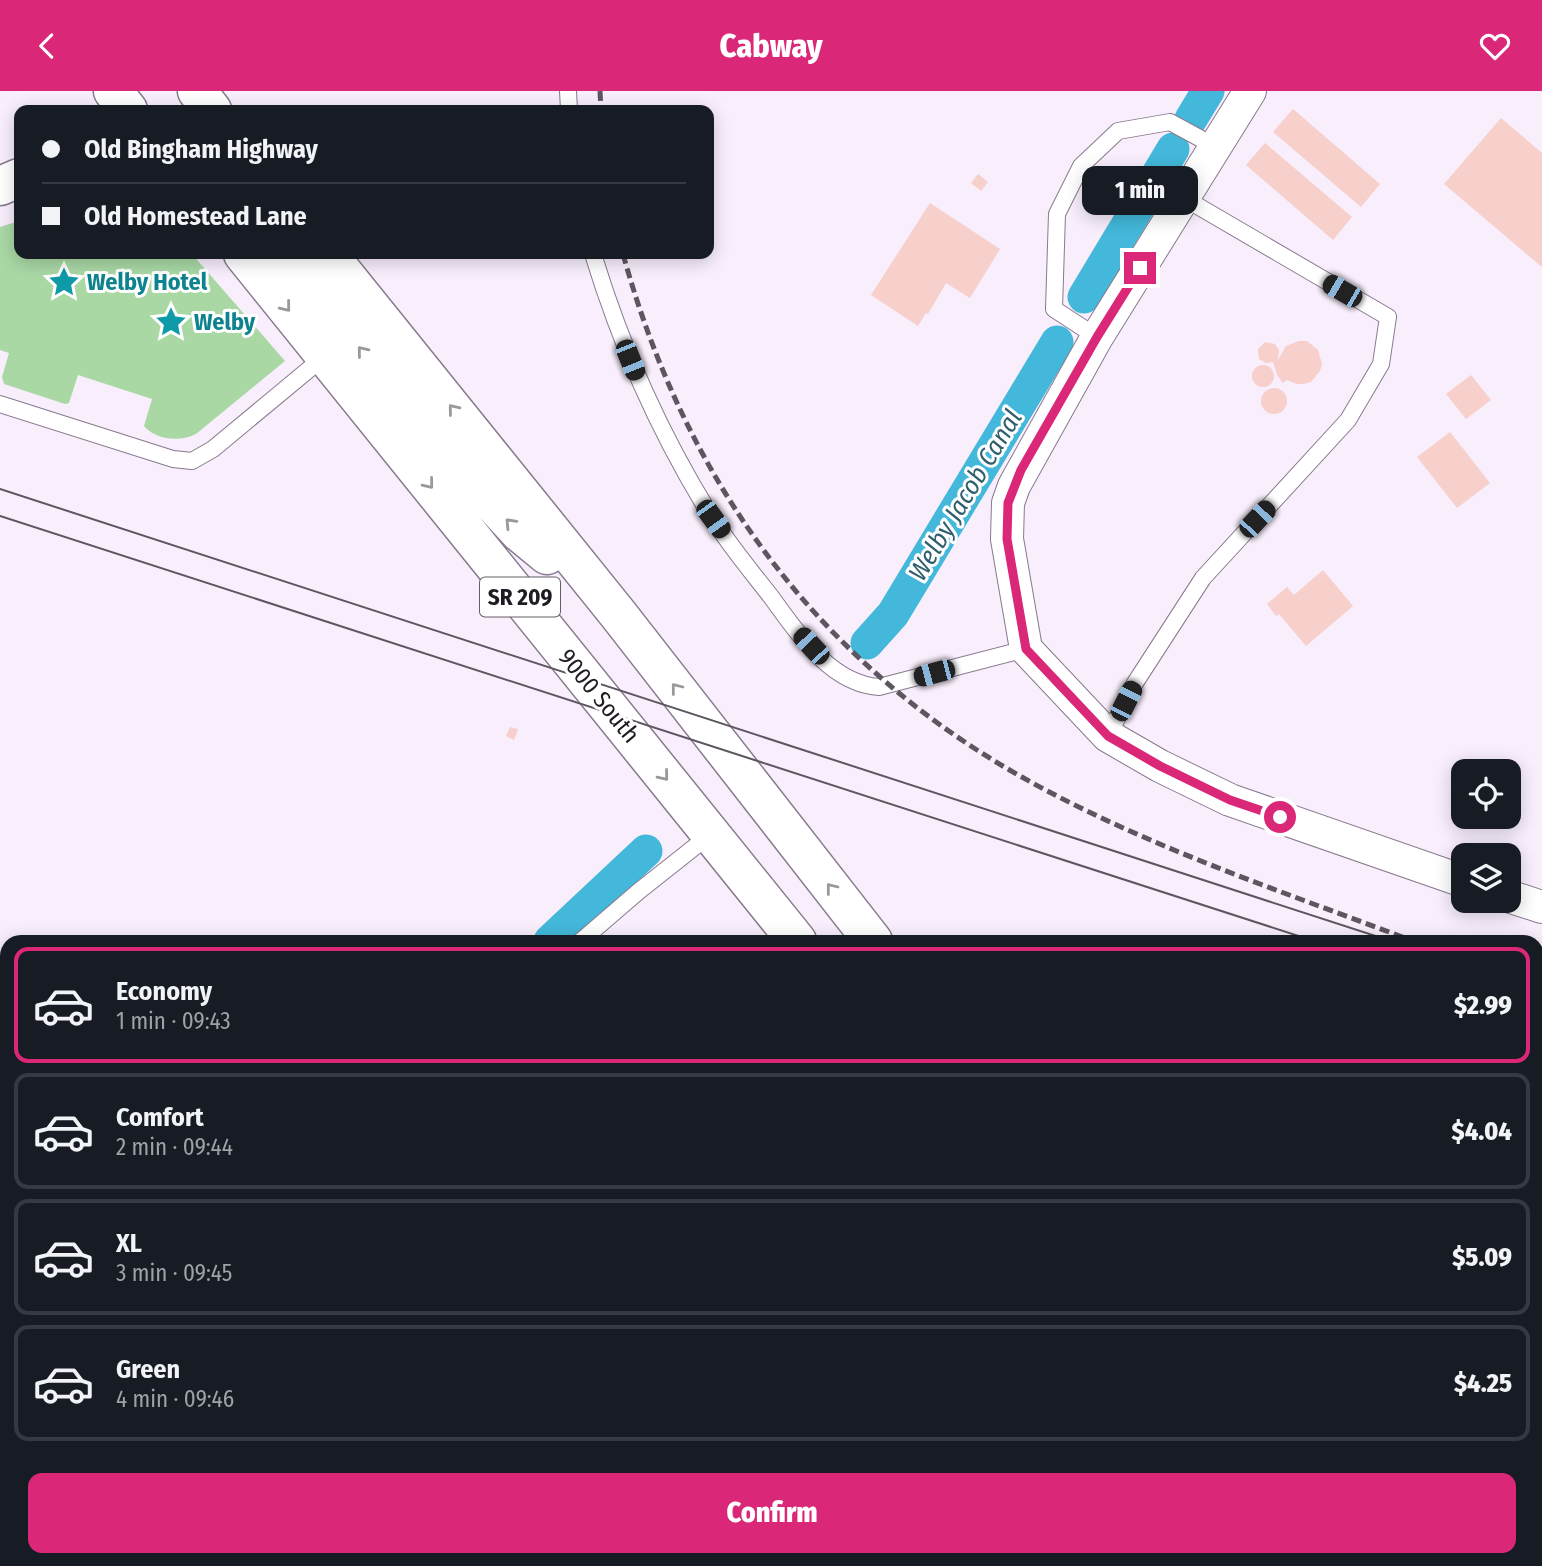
<!DOCTYPE html>
<html lang="en">
<head>
<meta charset="utf-8">
<style>
	body { margin:0; font-family:"Fira Sans Condensed",sans-serif; background:#20242c; color:#f1f3f6; height:100vh; display:flex; flex-direction:column; font-size:26px; white-space:nowrap }
	* { box-sizing:border-box; margin:0 }
	p { font-size:23px; color:#9ea1a6 }
	.icon { flex:none; width:38px; height:38px; fill:none; stroke:currentColor; stroke-width:2; stroke-linecap:round; stroke-linejoin:round }
	.map { position:relative; flex:1; overflow:hidden }
	.details { position:absolute; left:0px; top:844px; width:1544px; height:632px; display:flex; flex-direction:column; background:#171b24; border-radius:21px 21px 0 0; box-shadow:0 4px 18px #0003 }
	.details>* { flex:none }
	.guide { position:absolute; left:14px; top:14px; width:700px; height:154px; border-radius:14px; box-shadow:0 4px 18px #0003; display:grid; align-content:center; height:154px; padding:0 28px; background:#171b24 }
	.fabs { position:absolute; left:1451px; top:668px; display:grid; gap:14px }
	.fabs a { display:grid; place-items:center; width:70px; height:70px; border-radius:14px; background:#171b24; box-shadow:0 4px 18px #0003; font-size:35px }
	.end { position:absolute; width:32px; height:32px; margin:-16px; border:9px solid #db2777; background:#fff; box-shadow:0 0 0 4px #fff }
	.from { border-radius:50% }
	.bubble { position:absolute; height:49px; border-radius:14px; background:#171b24; box-shadow:0 4px 18px #0003; font-size:23px; font-weight:800; line-height:49px; text-align:center }
	.car { position:absolute; width:21px; height:42px; margin:-21px -10px; border-radius:9px; box-shadow:0 0 5px 2px #0007; background:linear-gradient(#222 24%,#8ab4d8 0 40%,#222 0 76%,#8ab4d8 0 86%,#222 0) }
	.guide b { display:flex; align-items:center; gap:24px; height:66px; font-size:26px }
	.guide b+b { border-top:2px solid #363941 }
	.guide i { width:18px; height:18px; background:#f1f3f6 }
	ul { padding:12px 0 0; list-style:none }
	li { display:flex; align-items:center; gap:21px; height:116px; margin:0 14px 10px; padding:0 14px; border:4px solid #363941; border-radius:14px }
	li div { flex:1 }
	li b { display:block; font-size:26px }
	li em { font-style:normal; font-weight:800 }
	li.on { border-color:#db2777 }
	li>.icon { width:63px; height:63px; stroke-width:1.5 }
	.cta { display:flex; gap:14px; margin-top:auto; padding:14px 28px }
	.cta a { flex:1; height:80px; border-radius:14px; background:#db2777; color:#fff; font-size:28px; font-weight:800; line-height:80px; text-align:center }
	header { display:flex; justify-content:space-between; align-items:center; height:91px; padding:0 28px; background:#db2777; color:#fff; font-size:32px; font-weight:800 }
	.map>svg:first-child { display:block }
	.commercial { fill:#fae0e8 }
	.green { fill:#a9d8a5 }
	.lines { fill:none; stroke-linecap:round; stroke-linejoin:round }
	.canal { stroke:#43b8db; stroke-width:33 }
	.building { fill:#f7cfcb }
	.service-casing { stroke:#89798e; stroke-width:18 }
	.minor-casing { stroke:#89798e; stroke-width:34 }
	.secondary-casing { stroke:#89798e; stroke-width:41 }
	.primary-casing { stroke:#89798e; stroke-width:41 }
	.service { stroke:#fff; stroke-width:16 }
	.minor { stroke:#fff; stroke-width:32 }
	.secondary { stroke:#fff; stroke-width:38 }
	.primary { stroke:#fff; stroke-width:38 }
	.tram { stroke:#5d5660; stroke-width:2 }
	.rail { stroke:#5d5660; stroke-width:5; stroke-dasharray:10 5; stroke-linecap:butt }
	.oneway { stroke:#9b989c }
	.route { stroke:#db2777; stroke-width:9 }
	.labels { text-anchor:middle; stroke-width:6; stroke-linejoin:round; paint-order:stroke }
	.shield { fill:#fff; stroke:#635f65; stroke-width:2 }
	.shield-label { font-size:23px; font-weight:bold; fill:#201a23 }
	.culture-label { font-size:24px; font-weight:bold; fill:#0d838f; stroke:#fff; text-anchor:start }
	.street-label { font-size:24px; fill:#201a23; stroke:#fff }
	.water-label { font-size:26px; font-style:italic; fill:#2f5f6e; stroke:#fff }
</style>
</head>
<body>
<header><svg class="icon" aria-label="back" viewBox="0 0 24 24"><path d="M15 5l-7 7 7 7"/></svg>Cabway<svg class="icon" aria-label="heart" viewBox="0 0 24 24"><path d="M12 20l-8-8c-3-5 5-10 8-4 3-6 11-1 8 4z"/></svg></header>
<div class="map">
<svg width="1542" height="1475" viewBox="0 0 1542 1475">
	<rect width="100%" height="100%" fill="#f8eefc"/>
	<path class="commercial" d="M1537,1076L1542,1078V1475H1413L1407,1468H1536Z"/>
	<path class="green" d="M19,130V163H192L285,270L196,343C181,351 155,349 144,335L152,308L78,284L69,312L65,313L4,293L2,286L9,262L0,259V136Z"/>
	<g class="lines">
		<path class="canal" d="M1191,28L1208,0
			M1084,206L1173,58
			M867,552L893,523L1057,251
			M550,850L646,760
			M332,1468V1475"/>
	</g>
	<path class="building" d="M1293,18L1380,93L1361,116L1273,41Z
		M1501,27L1542,62V176L1444,93Z
		M1265,52L1352,126L1333,149L1246,74Z
		M978,83L988,91L981,100L971,92Z
		M930,112L1000,158L970,207L946,192L928,223L926,222L918,235L871,204Z
		M1299,250H1307L1318,259L1322,273L1320,280L1311,291L1304,293H1297L1287,289L1283,292L1277,284L1273,271L1266,272L1259,268L1258,258L1265,251L1275,253L1279,259L1278,269L1286,255Z
		M1252 285a11 11 0 1 1 22 0a11 11 0 1 1-22 0Z
		M1471,284L1491,309L1466,328L1446,303Z
		M1261 310a13 13 0 1 1 26 0a13 13 0 1 1-26 0Z
		M1450,341L1490,392L1457,417L1417,366Z
		M1323,479L1353,515L1306,555L1279,523L1276,525L1267,513L1287,496L1294,504Z
		M510,636L518,638L514,649L506,645Z
		M0,1148L7,1156V1192L0,1198Z"/>
	<g class="lines">
		<defs>
			<path id="service" d="M568,0L569,19
				M593,163C621,255 660,343 711,425C729,454 751,480 772,507C798,543 831,593 879,596L1026,558
				M1097,246L1054,218L1057,123L1081,75L1118,40L1170,31L1216,56
				M0,313L173,368L192,370L213,358L325,265
				M1108,645L1135,592L1203,487L1348,329L1381,273L1388,226L1184,107
				M581,850L639,800L711,743
				M1536,1190L1542,1193
				M1536,1303L1542,1310
				M1536,1355L1542,1351
				M353,1468L354,1475
				M1519,1475L1528,1468"/>
			<path id="minor" d="M1250,0L1097,246L1014,395L1008,412L1007,448L1026,558L1108,645L1160,675L1230,709L1463,790
				M1508,805L1542,816
				M0,1367L7,1376
				M62,1468L66,1475
				M186,1475L195,1468"/>
			<path id="secondary" d="M0,95L19,87"/>
			<path id="primary" d="M113,0L128,19
				M197,0L212,19
				M243,163L797,850
				M282,163L439,354L519,441L547,464
				M328,163L618,523L873,850
				M1329,1468L1334,1475"/>
		</defs>
		<use href="#service" class="service-casing"/>
		<use href="#minor" class="minor-casing"/>
		<use href="#secondary" class="secondary-casing"/>
		<use href="#primary" class="primary-casing"/>
		<use href="#service" class="service"/>
		<use href="#minor" class="minor"/>
		<use href="#secondary" class="secondary"/>
		<use href="#primary" class="primary"/>
		<path class="tram" d="M0,398L1391,850
			M0,425L1314,850
			M1536,899L1542,901
			M1536,923L1542,924"/>
		<path class="rail" d="M600,0L601,19
			M623,163C685,388 815,569 1020,685C1144,755 1281,800 1413,850
			M1536,898L1542,900"/>
	</g>
	<defs><path id="oneway-chevron" d="M-2-3.5L2.5 0L-2 3.5" fill="none" stroke-width="1.6" stroke-linecap="round" stroke-linejoin="round" transform="scale(1.75)"/></defs>
	<g class="oneway">
		<use href="#oneway-chevron" transform="translate(286 216) rotate(51)"/>
		<use href="#oneway-chevron" transform="translate(362 260) rotate(-129)"/>
		<use href="#oneway-chevron" transform="translate(453 318) rotate(-129)"/>
		<use href="#oneway-chevron" transform="translate(429 393) rotate(51)"/>
		<use href="#oneway-chevron" transform="translate(510 432) rotate(-133)"/>
		<use href="#oneway-chevron" transform="translate(676 597) rotate(-128)"/>
		<use href="#oneway-chevron" transform="translate(664 685) rotate(51)"/>
		<use href="#oneway-chevron" transform="translate(831 797) rotate(-128)"/>
	</g>
	<g class="lines">
		<path class="route" d="M1140,177L1097,246L1021,379L1008,412L1007,448L1026,558L1108,645L1160,675L1230,709L1280,726"/>
	</g>
	<defs>
		<symbol id="sight-bare" viewBox="-9 -9 18 18"><path d="M0-6L1.8-2.2L6-1.7L2.9 1.2L3.7 5.4L0 3.3L-3.7 5.4L-2.9 1.2L-6-1.7L-1.8-2.2Z" fill="#0f9aa8" stroke="#fff" stroke-width="2.5" paint-order="stroke"/></symbol>
	</defs>
	<g fill-rule="evenodd">
		<use href="#sight-bare" x="42" y="169" width="44" height="44"/>
		<use href="#sight-bare" x="149" y="209" width="44" height="44"/>
	</g>
	<g class="labels">
		<rect class="shield" x="480" y="486.5" width="80" height="39" rx="5"/>
		<g class="shield-label">
			<text x="520" y="514">SR 209</text>
		</g>
		<g class="culture-label">
			<text x="87" y="199">Welby Hotel</text>
			<text x="194" y="239">Welby</text>
		</g>
		<g class="street-label">
			<text transform="translate(599 605) rotate(51)" y="8">9000 South</text>
		</g>
		<g class="water-label">
			<text transform="translate(965 404) rotate(-59)" y="9">Welby Jacob Canal</text>
		</g>
	</g>
</svg>
<div class="fabs">
<a><svg class="icon" aria-label="locate" viewBox="0 0 24 24"><circle cx="12" cy="12" r="6"/><path d="M12 2v4M12 18v4M2 12h4M18 12h4"/></svg></a>
<a><svg class="icon" aria-label="layers" viewBox="0 0 24 24"><path d="M12 4l9 5-9 5-9-5zM3 14l9 5 9-5"/></svg></a>
</div>
<i class="end from" style="left:1280px;top:726px"></i>
<i class="end" style="left:1140px;top:177px"></i>
<div class="bubble" style="left:1082px;top:75px;width:116px">1 min</div>
<i class="car" style="left:1342px;top:200px;rotate:300deg"></i>
<i class="car" style="left:630px;top:269px;rotate:158deg"></i>
<i class="car" style="left:713px;top:428px;rotate:144deg"></i>
<i class="car" style="left:1257px;top:428px;rotate:43deg"></i>
<i class="car" style="left:811px;top:555px;rotate:317deg"></i>
<i class="car" style="left:934px;top:582px;rotate:255deg"></i>
<i class="car" style="left:1126px;top:610px;rotate:27deg"></i>
<div class="guide">
<b><i class="from"></i>Old Bingham Highway</b>
<b><i></i>Old Homestead Lane</b>
</div>
<section class="details">
<ul>
<li class="on"><svg class="icon" aria-label="car" viewBox="0 0 24 24"><path d="M5 17H2v-5l4-1 3-4h7l3 4 3 1v5h-3M9 17h6M6 11h13"/><circle cx="7" cy="17" r="2"/><circle cx="17" cy="17" r="2"/></svg><div><b>Economy</b><p>1 min · 09:43</p></div><em>$2.99</em></li>
<li><svg class="icon" aria-label="car" viewBox="0 0 24 24"><path d="M5 17H2v-5l4-1 3-4h7l3 4 3 1v5h-3M9 17h6M6 11h13"/><circle cx="7" cy="17" r="2"/><circle cx="17" cy="17" r="2"/></svg><div><b>Comfort</b><p>2 min · 09:44</p></div><em>$4.04</em></li>
<li><svg class="icon" aria-label="car" viewBox="0 0 24 24"><path d="M5 17H2v-5l4-1 3-4h7l3 4 3 1v5h-3M9 17h6M6 11h13"/><circle cx="7" cy="17" r="2"/><circle cx="17" cy="17" r="2"/></svg><div><b>XL</b><p>3 min · 09:45</p></div><em>$5.09</em></li>
<li><svg class="icon" aria-label="car" viewBox="0 0 24 24"><path d="M5 17H2v-5l4-1 3-4h7l3 4 3 1v5h-3M9 17h6M6 11h13"/><circle cx="7" cy="17" r="2"/><circle cx="17" cy="17" r="2"/></svg><div><b>Green</b><p>4 min · 09:46</p></div><em>$4.25</em></li>
</ul>
<div class="cta"><a>Confirm</a></div>
</section>
</div>
</body>
</html>
